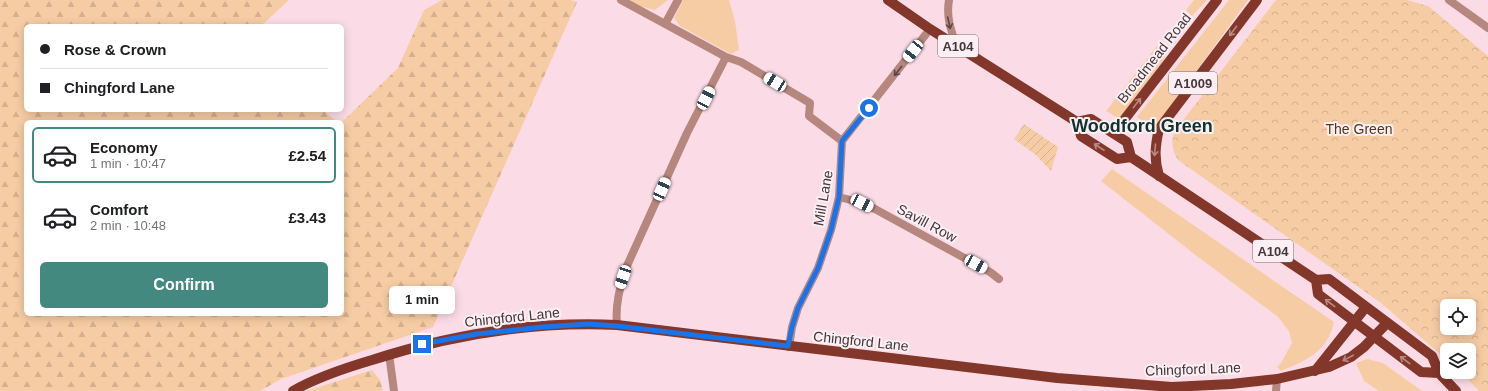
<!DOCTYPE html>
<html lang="en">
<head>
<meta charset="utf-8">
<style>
	body { margin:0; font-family:Arial,sans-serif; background:#f2f2f2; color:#202124; height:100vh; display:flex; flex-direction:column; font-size:15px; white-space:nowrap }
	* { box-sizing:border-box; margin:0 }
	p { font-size:13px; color:#757577 }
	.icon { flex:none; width:22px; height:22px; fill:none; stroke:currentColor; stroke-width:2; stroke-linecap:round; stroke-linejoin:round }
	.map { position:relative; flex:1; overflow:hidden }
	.panel { position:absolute; left:24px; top:120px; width:320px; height:196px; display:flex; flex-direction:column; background:#fff; border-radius:6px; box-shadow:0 2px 10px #0003 }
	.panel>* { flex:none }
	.guide { position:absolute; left:24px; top:24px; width:320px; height:88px; border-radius:6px; box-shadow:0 2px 10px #0003; display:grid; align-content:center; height:88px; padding:0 16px; background:#fff }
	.fabs { position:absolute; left:1440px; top:299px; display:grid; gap:8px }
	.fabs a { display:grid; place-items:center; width:36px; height:36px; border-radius:6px; background:#fff; box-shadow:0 2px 10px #0003; font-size:20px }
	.end { position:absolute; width:18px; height:18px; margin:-9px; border:5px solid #1a73e8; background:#fff; box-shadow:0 0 0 2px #fff }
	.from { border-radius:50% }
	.bubble { position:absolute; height:28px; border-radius:6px; background:#fff; box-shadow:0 2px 10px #0003; font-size:13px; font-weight:700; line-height:28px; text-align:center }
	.car { position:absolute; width:12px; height:24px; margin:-12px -6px; border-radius:5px; box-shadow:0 0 3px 1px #0007; background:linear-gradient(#fff 24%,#345 0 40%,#fff 0 76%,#345 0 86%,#fff 0) }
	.guide b { display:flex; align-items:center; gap:14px; height:38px; font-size:15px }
	.guide b+b { border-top:1px solid #e0e0e0 }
	.guide i { width:10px; height:10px; background:#202124 }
	ul { padding:7px 0 0; list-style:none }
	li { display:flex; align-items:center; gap:12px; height:56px; margin:0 8px 6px; padding:0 8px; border:2px solid transparent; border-radius:6px }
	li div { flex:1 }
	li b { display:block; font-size:15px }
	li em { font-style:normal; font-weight:700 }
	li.current { border-color:#44897f }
	li>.icon { width:36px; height:36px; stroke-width:1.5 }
	.primary-button { display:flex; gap:8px; margin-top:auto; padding:8px 16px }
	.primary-button a { flex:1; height:46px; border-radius:6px; background:#44897f; color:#fff; font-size:16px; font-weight:700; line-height:46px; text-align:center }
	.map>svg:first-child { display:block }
	.grass { fill:#f6cca4 }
	.forest { fill:url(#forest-firs) }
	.park { fill:url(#park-crowns); fill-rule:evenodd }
	.garden { fill:url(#garden-furrows) }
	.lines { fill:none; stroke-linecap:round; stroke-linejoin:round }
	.minor { stroke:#b5877e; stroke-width:8 }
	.tertiary { stroke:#b5877e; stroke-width:8 }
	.primary { stroke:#83362a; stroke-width:10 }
	.oneway { stroke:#5a4748 }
	.oneway2 { stroke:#b98984 }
	.route { stroke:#1a73e8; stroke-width:5 }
	.labels { text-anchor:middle; stroke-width:4; stroke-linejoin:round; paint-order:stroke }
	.shield { fill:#fbeff3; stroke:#7a6e72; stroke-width:1 }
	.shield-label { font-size:13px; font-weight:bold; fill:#43373b }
	.street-label { font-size:14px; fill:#43373b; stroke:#fbeff3 }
	.park-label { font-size:14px; fill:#543615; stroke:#fbeff3 }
	.district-label { font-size:18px; font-weight:bold; fill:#11332f; stroke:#fbeff3 }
</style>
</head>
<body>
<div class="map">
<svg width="1488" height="391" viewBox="0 0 1488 391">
	<defs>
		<pattern id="forest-firs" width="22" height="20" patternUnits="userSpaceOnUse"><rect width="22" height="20" fill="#f6cca4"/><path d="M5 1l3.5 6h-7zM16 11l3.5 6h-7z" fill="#d4b08e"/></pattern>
		<pattern id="park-crowns" width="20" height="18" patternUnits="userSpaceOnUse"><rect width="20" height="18" fill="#f6cca4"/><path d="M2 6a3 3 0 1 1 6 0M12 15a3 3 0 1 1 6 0" fill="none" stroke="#d4b08e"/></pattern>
		<pattern id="garden-furrows" width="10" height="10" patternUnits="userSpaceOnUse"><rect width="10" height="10" fill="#f6cca4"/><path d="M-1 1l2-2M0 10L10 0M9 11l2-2" fill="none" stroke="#d4b08e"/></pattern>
	</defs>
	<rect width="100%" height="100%" fill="#fbdce6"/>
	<path class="grass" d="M629,0H668L655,10L636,5Z
		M683,0H729L735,21L739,50L731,54L680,26L674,18Z
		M1194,0H1207L1192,16L1186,10Z
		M1229,0H1248L1154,129L1137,117Z
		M1161,45L1166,49C1168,64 1134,100 1124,113L1118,118L1106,111L1154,50L1157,46Z
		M1112,169L1334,322C1328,351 1306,361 1281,371L1277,367L1281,363L1292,343L1289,331L1278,317L1193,253L1101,181Z
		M1367,359L1383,363L1422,391H1379L1364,381L1356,363Z"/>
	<path class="forest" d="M0,0H289L261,26H26V110H323L337,122H26V314H342V122L398,68L424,10L442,0H570L577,2L433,327L281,379L260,391H0Z
		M372,370L380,380L383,391H306Z"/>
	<path class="park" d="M1276,0H1407L1428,6L1488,56V391H1479L1461,372H1469V350H1447V360L1381,303L1178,160C1172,150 1171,143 1174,132ZM1447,306H1469V328H1447Z"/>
	<path class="garden" d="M1024,124L1058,147L1051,171L1036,155L1014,139Z"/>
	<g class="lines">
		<path class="minor" d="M621,0L726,57L741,62L810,103L809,116L842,141
			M1449,0L1488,28
			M665,24L678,0
			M839,197L862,203L875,209L990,272L999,279
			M617,325C615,305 620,287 626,268L687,133L726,57
			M789,347L792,327L798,308L818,268L831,230L839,197L842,141L930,29
			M389,354L394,391"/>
		<path class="tertiary" d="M949,0C946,17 951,30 956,45
			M1276,391L1277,379"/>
		<path class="primary" d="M888,0L930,29L1077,122L1081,136L1117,159L1131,157L1316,280L1329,279L1432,356L1439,373L1456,391
			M1077,122L1091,119L1127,142L1131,157
			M1115,134L1124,120L1217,0
			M1159,176C1154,159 1155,146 1159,129L1257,0
			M1316,280L1318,294L1421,372L1439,373
			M1315,371L1366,307
			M293,391C317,377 345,368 372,360C450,335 535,321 617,325L1057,378L1172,387L1231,384L1277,379L1329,367L1351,357L1364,347L1387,323"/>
	</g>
	<defs><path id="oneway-shaft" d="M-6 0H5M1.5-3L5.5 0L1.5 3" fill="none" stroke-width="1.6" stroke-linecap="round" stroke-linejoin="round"/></defs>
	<g class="oneway">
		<use href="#oneway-shaft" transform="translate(949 23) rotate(77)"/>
		<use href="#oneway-shaft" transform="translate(898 71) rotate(128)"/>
	</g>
	<g class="oneway2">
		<use href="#oneway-shaft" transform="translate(1233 31) rotate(127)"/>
		<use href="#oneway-shaft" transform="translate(1137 103) rotate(-52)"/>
		<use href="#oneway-shaft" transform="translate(1099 147) rotate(-147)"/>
		<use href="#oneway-shaft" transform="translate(1155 150) rotate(95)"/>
		<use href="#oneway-shaft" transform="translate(1330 303) rotate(-143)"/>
		<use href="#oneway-shaft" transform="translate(1348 358) rotate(152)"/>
		<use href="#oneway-shaft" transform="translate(1405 360) rotate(-143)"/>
	</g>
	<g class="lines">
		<path class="route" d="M422,344L477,334L543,327L588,324L617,326L788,346L792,327L798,308L818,268L831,230L839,197L842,141L869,108"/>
	</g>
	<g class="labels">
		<g class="shield">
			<rect x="938" y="35" width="40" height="22" rx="3"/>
			<rect x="1169" y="72" width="48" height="22" rx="3"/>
			<rect x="1253" y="240" width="40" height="22" rx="3"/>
		</g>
		<g class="shield-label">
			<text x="958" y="51">A104</text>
			<text x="1193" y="88">A1009</text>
			<text x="1273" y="256">A104</text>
		</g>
		<g class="street-label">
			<text transform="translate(1154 58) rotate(-52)" y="5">Broadmead Road</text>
			<text transform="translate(823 198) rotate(-80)" y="5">Mill Lane</text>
			<text transform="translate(927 223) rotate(28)" y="5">Savill Row</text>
			<text transform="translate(512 317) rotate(-6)" y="5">Chingford Lane</text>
			<text transform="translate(861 341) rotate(6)" y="5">Chingford Lane</text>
			<text transform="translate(1193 369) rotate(-2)" y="5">Chingford Lane</text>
		</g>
		<g class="park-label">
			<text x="1359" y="134">The Green</text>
		</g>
		<g class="district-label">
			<text x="1142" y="132">Woodford Green</text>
		</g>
	</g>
</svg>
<div class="fabs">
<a><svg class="icon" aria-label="locate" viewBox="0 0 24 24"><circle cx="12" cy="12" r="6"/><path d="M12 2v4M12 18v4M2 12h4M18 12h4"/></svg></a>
<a><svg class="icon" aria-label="layers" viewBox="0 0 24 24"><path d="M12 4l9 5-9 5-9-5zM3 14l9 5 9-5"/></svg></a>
</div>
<i class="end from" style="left:869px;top:108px"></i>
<i class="end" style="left:422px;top:344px"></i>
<div class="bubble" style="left:389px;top:286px;width:66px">1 min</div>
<i class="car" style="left:913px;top:51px;rotate:218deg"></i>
<i class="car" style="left:775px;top:82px;rotate:301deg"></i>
<i class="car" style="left:706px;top:98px;rotate:27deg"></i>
<i class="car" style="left:662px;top:189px;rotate:24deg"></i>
<i class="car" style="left:862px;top:203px;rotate:117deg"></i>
<i class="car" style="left:976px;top:264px;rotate:119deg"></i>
<i class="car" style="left:623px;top:277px;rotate:198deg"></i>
<div class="guide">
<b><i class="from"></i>Rose &amp; Crown</b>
<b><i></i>Chingford Lane</b>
</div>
<section class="panel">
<ul>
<li class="current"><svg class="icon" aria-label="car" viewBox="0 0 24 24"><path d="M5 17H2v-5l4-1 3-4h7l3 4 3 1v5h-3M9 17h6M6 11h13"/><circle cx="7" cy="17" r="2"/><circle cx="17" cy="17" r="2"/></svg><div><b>Economy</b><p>1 min · 10:47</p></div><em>£2.54</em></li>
<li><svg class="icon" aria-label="car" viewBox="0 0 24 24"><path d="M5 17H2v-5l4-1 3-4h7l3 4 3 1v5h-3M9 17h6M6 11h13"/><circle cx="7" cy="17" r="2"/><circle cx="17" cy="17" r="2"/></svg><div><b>Comfort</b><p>2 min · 10:48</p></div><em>£3.43</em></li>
</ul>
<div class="primary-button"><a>Confirm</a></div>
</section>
</div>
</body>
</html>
